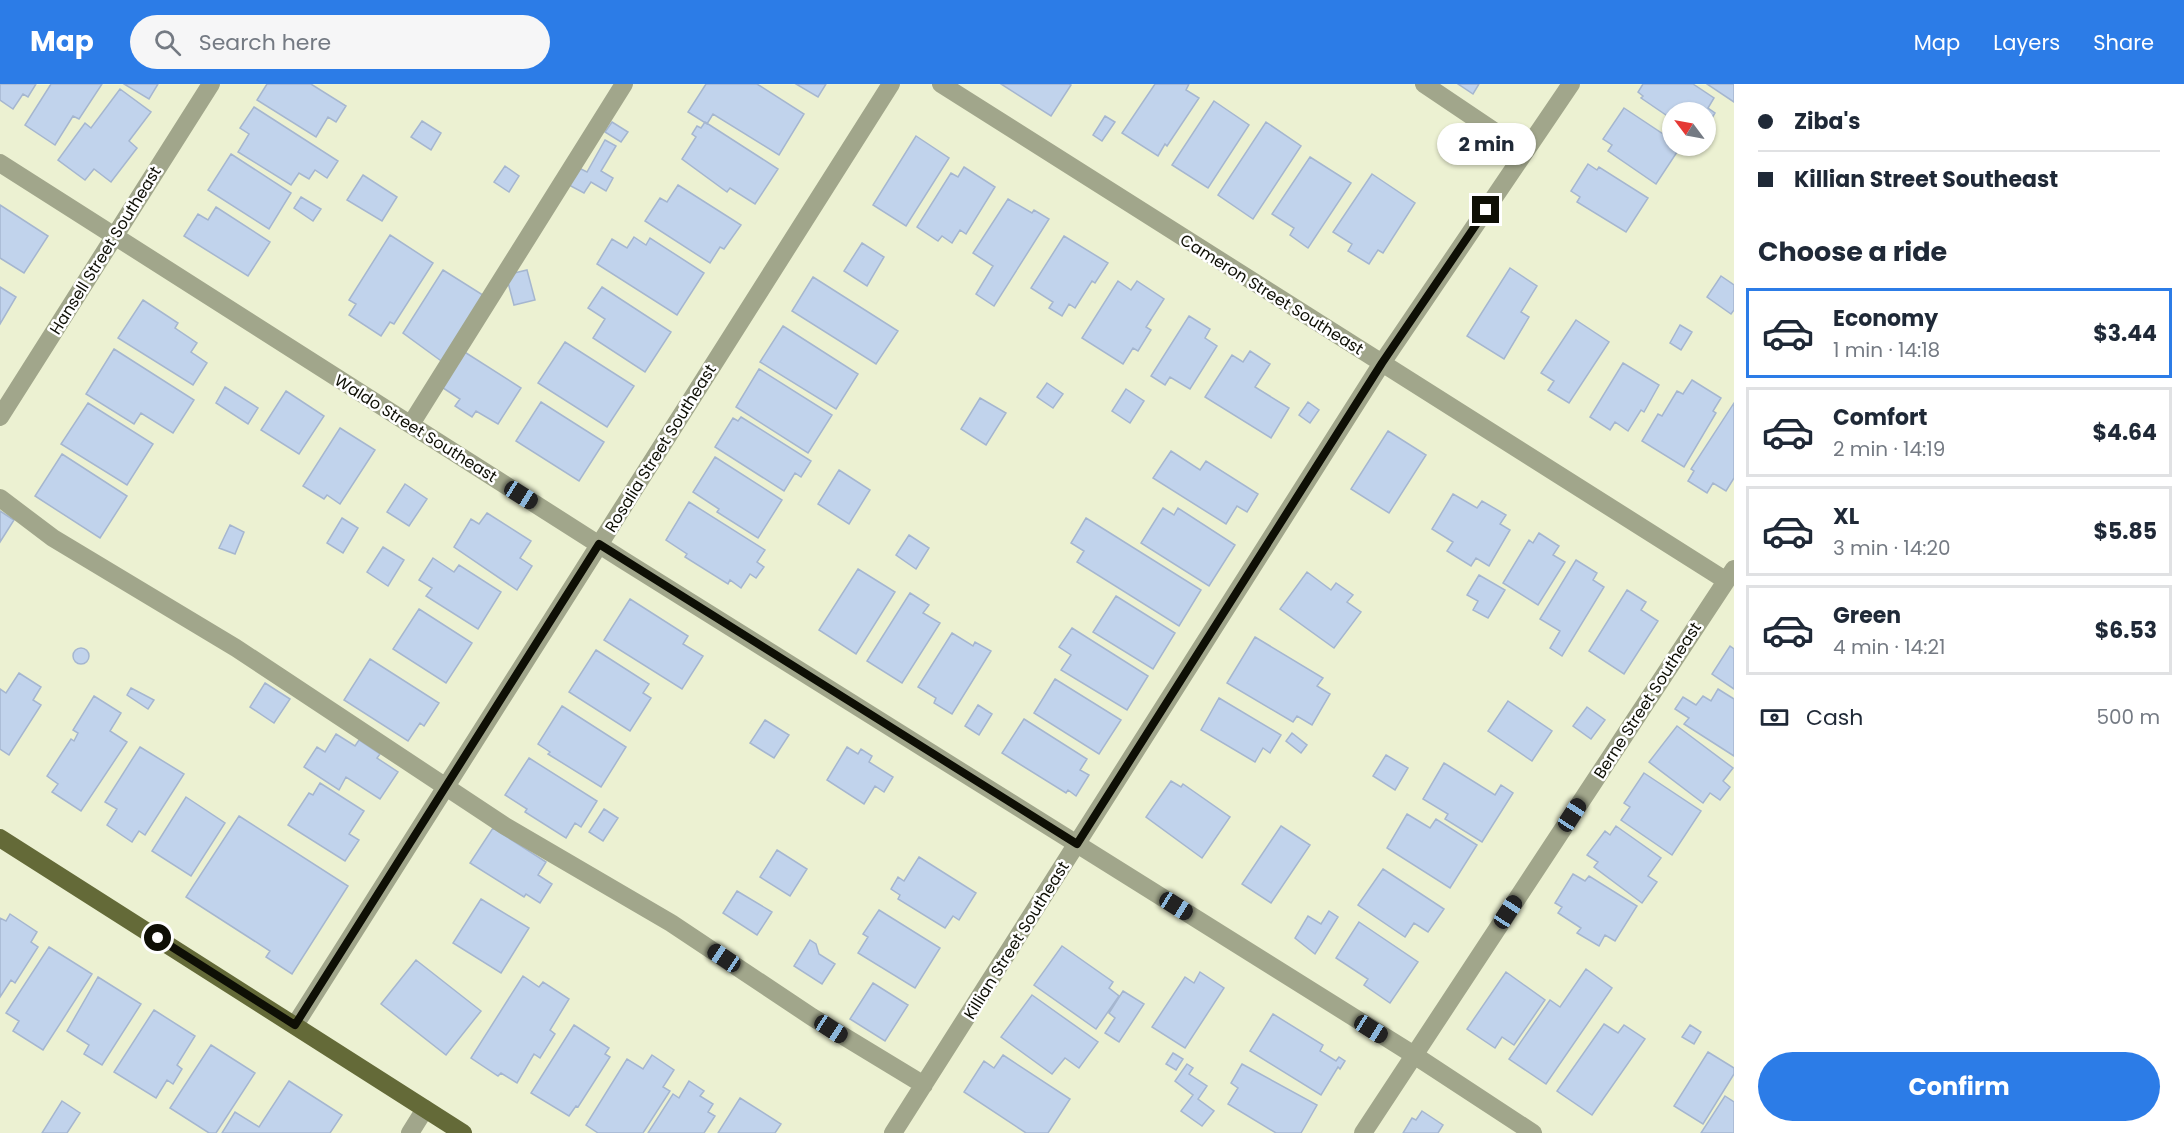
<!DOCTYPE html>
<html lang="en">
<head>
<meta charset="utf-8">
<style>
	body { margin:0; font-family:Poppins,sans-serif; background:#f6f6f7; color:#1f2937; height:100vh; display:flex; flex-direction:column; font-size:22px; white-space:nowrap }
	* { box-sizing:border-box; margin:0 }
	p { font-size:20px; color:#747a83 }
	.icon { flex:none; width:33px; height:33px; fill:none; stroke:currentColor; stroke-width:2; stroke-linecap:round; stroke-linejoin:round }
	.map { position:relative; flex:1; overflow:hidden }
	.panel { display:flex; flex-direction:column; background:#fff; width:450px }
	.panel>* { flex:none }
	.hud { display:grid; align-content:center; height:132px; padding:0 24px; background:#fff }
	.needle { width:39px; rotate:302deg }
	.tools { position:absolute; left:1662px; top:18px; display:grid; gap:12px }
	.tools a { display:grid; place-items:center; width:54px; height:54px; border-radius:50%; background:#fff; box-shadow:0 2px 4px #0004; font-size:30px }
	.end { position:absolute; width:27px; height:27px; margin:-14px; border:8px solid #0e0f05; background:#fff; box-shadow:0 0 0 3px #fff }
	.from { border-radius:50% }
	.bubble { position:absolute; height:42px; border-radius:21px; background:#fff; box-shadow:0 2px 4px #0004; font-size:20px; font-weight:700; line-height:42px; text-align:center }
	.car { position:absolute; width:18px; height:36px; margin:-18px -9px; border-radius:8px; box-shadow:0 0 4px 2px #0007; background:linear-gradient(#222 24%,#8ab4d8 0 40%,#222 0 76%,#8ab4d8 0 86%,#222 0) }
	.hud b { display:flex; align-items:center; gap:21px; height:57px; font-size:22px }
	.hud b+b { border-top:2px solid #e0e1e3 }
	.hud i { width:15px; height:15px; background:#1f2937 }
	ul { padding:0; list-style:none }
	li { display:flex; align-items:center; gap:18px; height:90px; margin:0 12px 9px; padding:0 12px; border:3px solid #e0e1e3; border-radius:0px }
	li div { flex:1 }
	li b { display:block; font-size:22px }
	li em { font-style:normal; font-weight:700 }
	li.current { border-color:#2c7ce7 }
	li>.icon { width:54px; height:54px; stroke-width:1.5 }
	h2 { padding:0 24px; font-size:27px; line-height:72px }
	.pay { display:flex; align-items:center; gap:15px; height:66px; padding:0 24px; font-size:22px }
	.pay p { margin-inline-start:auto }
	.primary-button { display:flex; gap:12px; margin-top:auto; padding:12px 24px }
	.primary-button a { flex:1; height:69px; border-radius:36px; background:#2c7ce7; color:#fff; font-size:24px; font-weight:700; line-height:69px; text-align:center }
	header { display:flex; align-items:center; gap:36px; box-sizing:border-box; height:84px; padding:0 30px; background:#2c7ce7; color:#fff }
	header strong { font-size:28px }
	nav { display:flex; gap:33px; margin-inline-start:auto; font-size:21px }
	.search { width:420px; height:54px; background:#f6f6f7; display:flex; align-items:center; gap:15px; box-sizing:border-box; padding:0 21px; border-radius:33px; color:#747a83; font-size:22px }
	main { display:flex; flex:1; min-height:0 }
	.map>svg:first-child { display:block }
	.building { fill:#c1d3ec; stroke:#a5b6cf; stroke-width:1.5 }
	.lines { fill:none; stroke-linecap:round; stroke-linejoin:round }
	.minor { stroke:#a1a68b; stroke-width:18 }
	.major { stroke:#646a38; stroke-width:18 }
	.route { stroke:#0e0f05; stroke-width:8 }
	.labels { text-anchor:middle; stroke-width:5; stroke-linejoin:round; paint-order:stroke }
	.street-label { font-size:16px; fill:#0e0f05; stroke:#fff }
</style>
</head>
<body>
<header>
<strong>Map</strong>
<div class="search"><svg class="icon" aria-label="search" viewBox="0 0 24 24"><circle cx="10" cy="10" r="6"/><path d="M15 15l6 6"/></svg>Search here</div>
<nav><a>Map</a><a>Layers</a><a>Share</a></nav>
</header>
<main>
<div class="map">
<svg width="1734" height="1049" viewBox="0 0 1734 1049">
	<rect width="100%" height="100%" fill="#ecf1d2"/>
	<path class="building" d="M0,0H36L28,13L23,10L13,25L0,16Z
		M51,0H102L79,35L73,32L55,61L25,41Z
		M124,0H158L149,15Z
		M267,0H311L346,22L336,38L328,33L316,53L257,16Z
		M706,0H757L804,30L779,71L713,30L707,40L688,28Z
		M796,0H826L818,13Z
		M1001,0H1069L1071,1L1051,32Z
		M1155,0H1189L1186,6L1199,14L1167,62L1165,60L1158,72L1122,49Z
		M1458,0H1479L1473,10Z
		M1643,0H1693L1714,14L1708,24L1715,29L1707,42L1706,28H1672V35L1641,14L1643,12L1638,8Z
		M1707,0H1734V18Z
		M120,5L151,28L129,57L137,64L111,98L94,85L85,96L58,76L85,39L91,44Z
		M1214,17L1249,41L1208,104L1172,81Z
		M254,23L338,77L327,94L315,86L309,95L299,89L291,101L238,68L249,50L240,44Z
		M1624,24L1672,56V62H1681L1656,100L1608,67L1612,61L1603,55Z
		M1105,32L1115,38L1102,57L1093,51Z
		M422,37L441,49L431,66L411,53Z
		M612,38L628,48L621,58L605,48Z
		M705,38L778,85L755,120L730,104L727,108L682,75L696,53L692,50L697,42L701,44Z
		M1266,38L1301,62L1253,135L1218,111Z
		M916,52L949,74L906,142L873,121Z
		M605,56L616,62L601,87L613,94L606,107L591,98L584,109L567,100L577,83L587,88Z
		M231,70L291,109L269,145L208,106Z
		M1310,73L1351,99L1308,164L1290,151L1294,144L1272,130Z
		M1588,80L1597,86L1599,83L1648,114L1626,148L1577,118L1580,113L1571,107Z
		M505,82L519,92L509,108L494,98Z
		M964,83L995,103L966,150L960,146L952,159L942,152L938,157L917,143L951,89L958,93Z
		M1372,90L1415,119L1383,169L1378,166L1369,180L1348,167L1352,160L1333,148Z
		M363,91L397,113L382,137L347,116Z
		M678,101L741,141L724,165L720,163L710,179L645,137L660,114L667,118Z
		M301,113L321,125L313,137L294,124Z
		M1008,115L1032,129L1034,126L1049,135L994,222L976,210L993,182L973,169Z
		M0,121L48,152L24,189L0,174Z
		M216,123L270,158L248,192L184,152L198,130L208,136Z
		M390,151L433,179L394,240L390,238L381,252L349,231L356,220L349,216Z
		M1064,152L1108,179L1095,199L1092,197L1075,224L1069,220L1062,232L1049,224L1053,218L1031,204Z
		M634,153L646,161L650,154L704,189L677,231L597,180L612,155L627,164Z
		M862,159L884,173L867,202L844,187Z
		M1510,184L1537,202L1521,228L1529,233L1504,275L1467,252Z
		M443,186L486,213L444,279L403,249Z
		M527,186L535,216L514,221L506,191Z
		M1721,192L1734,201V226L1731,230L1707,213Z
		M813,193L898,247L876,280L792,227Z
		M1118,197L1131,206L1137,197L1164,215L1146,243L1151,246L1138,267L1133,264L1123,280L1082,254Z
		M0,203L16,213L0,240Z
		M602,203L671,248L645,288L593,254L605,235L588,224Z
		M143,216L178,239L175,244L197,259L191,268L207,279L193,301L118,254Z
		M1189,232L1210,245L1205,254L1217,262L1190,305L1170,293L1165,301L1151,292Z
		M1576,236L1609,258L1569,319L1548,306L1554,297L1541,289Z
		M1680,241L1692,248L1681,266L1670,259Z
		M783,242L858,290L836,325L760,278Z
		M565,258L634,302L607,343L538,299Z
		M114,265L194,316L173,349L141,329L134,340L86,310Z
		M463,267L521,304L498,340L476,327L472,333L455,322L460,315L440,302Z
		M1250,267L1270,280L1255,303L1289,324L1271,354L1205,313L1232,271L1243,278Z
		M1623,279L1659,301L1644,328L1641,326L1628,347L1615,338L1610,346L1590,333Z
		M759,285L832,331L808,369L736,323Z
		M1692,296L1721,314L1713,327L1716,329L1684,383L1642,357L1658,330L1662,332L1677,307L1683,310Z
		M1047,299L1063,310L1053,324L1037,313Z
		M225,303L258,324L248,340L216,319Z
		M1126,305L1144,317L1130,339L1112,327Z
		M286,307L324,332L299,370L261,346Z
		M980,314L1006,329L986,361L961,345Z
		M541,318L604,358L579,397L516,357Z
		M1308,318L1319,326L1310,339L1299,331Z
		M88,319L153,360L127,401L61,360Z
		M1734,319V394L1726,407L1713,399L1707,409L1688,397L1694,387L1691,385Z
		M741,333L811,377L801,393L795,389L784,407L715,363L733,334L738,337Z
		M340,344L375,366L340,420L327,411L324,415L303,402Z
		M1388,347L1426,371L1389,429L1351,405Z
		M1171,367L1200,386L1206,377L1258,410L1247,428L1237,422L1226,440L1153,394Z
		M62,370L127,412L100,454L35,412Z
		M715,373L782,416L758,454L717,428L719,425L693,408Z
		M839,386L870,406L849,440L818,420Z
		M405,400L427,415L409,442L387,428Z
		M1453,410L1477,424L1482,417L1506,431L1500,440L1510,446L1489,482L1476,474L1471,482L1447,467L1453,458L1432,445Z
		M689,418L765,466L757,478L764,483L756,494L750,490L741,504L730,496L728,500L685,473L687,470L666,456Z
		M1163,424L1174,431L1178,424L1235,461L1209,502L1141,459Z
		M0,427L14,436L0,458Z
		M487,429L531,457L520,474L532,482L517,506L454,463L471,435L479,440Z
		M342,434L358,444L343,469L327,459Z
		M1086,434L1201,506L1179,542L1077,478L1084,467L1071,459Z
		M230,441L244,448L235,470L219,464Z
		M1539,449L1559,462L1553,471L1565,478L1538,521L1503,499L1529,456L1533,459Z
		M909,451L929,464L916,485L896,471Z
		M383,463L404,476L388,502L367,488Z
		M433,474L454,488L459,481L501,508L478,545L426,512L432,504L419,496Z
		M1576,476L1597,489L1593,496L1604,503L1562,572L1550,564L1560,547L1540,535Z
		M858,485L895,508L856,570L819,546Z
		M1307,488L1331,506L1336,499L1353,511L1347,518L1361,528L1334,564L1280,525Z
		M1479,491L1505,506L1488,534L1473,526L1478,517L1467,511Z
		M1627,506L1646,518L1641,526L1658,537L1624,590L1589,567Z
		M910,509L929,521L923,529L940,539L902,599L867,577Z
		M1116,512L1175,549L1153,585L1093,548Z
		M630,515L688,552L683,560L703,572L682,605L604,556Z
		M419,525L472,559L446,599L393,565Z
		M1072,544L1148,592L1127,626L1061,586L1071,571L1059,563Z
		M952,549L973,562L975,558L991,567L952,630L934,619L936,614L918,603Z
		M1255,553L1323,594L1317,602L1330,610L1312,641L1297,632L1293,638L1227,599Z
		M1730,562L1734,565V605L1712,590Z
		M73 572a8 8 0 1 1 16 0a8 8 0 1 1-16 0Z
		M596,566L649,600L643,609L651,614L630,647L569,608Z
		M370,575L439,619L424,642L420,639L408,657L344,616Z
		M19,589L41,603L33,616L41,621L9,671L0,665V605L6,609Z
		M1055,595L1121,636L1099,670L1034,629Z
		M265,599L290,615L274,639L250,623Z
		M131,604L154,616L148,625L127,611Z
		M1718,605L1734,615V672L1684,640L1689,634L1675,625L1683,613L1696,621L1703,612L1711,617Z
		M94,612L121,629L110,647L127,658L81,727L52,708L58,700L47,692L71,655L74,657L78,649L73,646Z
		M1219,614L1281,651L1270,669L1263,664L1255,678L1201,646Z
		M1508,617L1552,647L1532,677L1488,647Z
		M978,621L992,630L979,651L965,642Z
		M562,622L626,663L601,703L548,670L550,668L538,660Z
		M1587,623L1605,636L1591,655L1573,642Z
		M1024,635L1087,675L1080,686L1089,691L1076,712L1068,706L1066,709L1002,669Z
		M765,636L789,651L774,674L750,659Z
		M1677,642L1733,684L1723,697L1730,703L1720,716L1710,709L1703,719L1649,678Z
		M1292,649L1307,661L1301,669L1286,657Z
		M336,650L355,662L359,656L380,670L377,674L398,688L380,715L346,693L339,706L304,683L317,663L325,668Z
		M140,663L184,690L145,751L139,747L132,758L107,741L117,725L105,718Z
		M847,663L858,670L861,665L872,672L869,678L893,693L884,708L875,702L864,720L827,696Z
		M1386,671L1408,684L1395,706L1373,692Z
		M529,674L597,717L581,743L575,739L566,754L525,728L527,725L505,711Z
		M1444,679L1495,711L1501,701L1513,709L1482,758L1445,735L1448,730L1423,715Z
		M1644,689L1701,727L1672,771L1621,736L1630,723L1624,719Z
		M1171,697L1181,703L1183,700L1230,733L1202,774L1146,733Z
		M320,699L364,727L349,750L359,756L345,777L288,741L309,709L313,711Z
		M186,713L225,739L191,792L152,767Z
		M604,725L618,734L603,757L589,748Z
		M1407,730L1430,744L1436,735L1477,761L1450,804L1387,764Z
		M239,732L348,802L292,890L266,873L270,867L186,813Z
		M1281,742L1310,761L1271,819L1242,800Z
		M1616,742L1661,774L1648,792L1657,798L1642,819L1594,783L1598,778L1587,771L1605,747L1610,751Z
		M493,744L546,778L538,791L552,800L540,819L526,810L524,813L470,779Z
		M777,766L807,785L790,812L760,793Z
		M919,773L976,809L959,836L953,832L945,844L898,815L900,811L891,805L898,793L904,797Z
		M1383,785L1444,825L1428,848L1414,839L1405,853L1358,821Z
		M1573,790L1585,797L1589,792L1637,822L1615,857L1605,851L1599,862L1577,849L1581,844L1558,829L1562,823L1555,819Z
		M737,807L772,828L757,851L723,829Z
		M481,815L529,844L501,889L453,859Z
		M879,826L940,864L915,904L858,869L868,853L863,850Z
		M1329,827L1338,833L1315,870L1295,854L1308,832L1321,840Z
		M10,830L37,848L31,858L38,863L15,899L11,896L0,913V834L6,837Z
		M1359,838L1418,878L1390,919L1364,901L1368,895L1336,874Z
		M810,856L816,860L819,870L835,880L822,900L794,882Z
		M1062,862L1113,898L1109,904L1119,912L1096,945L1034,901Z
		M49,863L92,890L43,966L13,947L19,937L6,929Z
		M416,876L481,927L446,971L381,920Z
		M1586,885L1612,904L1546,1000L1509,975L1550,916L1560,923Z
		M1200,888L1224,904L1185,964L1152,943L1185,893L1194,899Z
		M1506,888L1545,916L1514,961L1502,953L1495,964L1467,945Z
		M523,892L539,903L543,898L569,915L550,946L555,950L540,974L534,970L517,999L501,989L498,992L471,974Z
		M98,893L141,920L102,981L84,970L89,961L67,947Z
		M873,899L908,921L885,957L850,935Z
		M1123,907L1144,920L1119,958L1105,949L1115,934L1109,929Z
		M1032,911L1098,958L1079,984L1065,974L1052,990L1001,953Z
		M154,926L195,952L177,981L182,985L173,1000L167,996L156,1014L114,988Z
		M1273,930L1323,961L1320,967L1336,977L1339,973L1345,977L1340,985L1338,983L1321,1011L1250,967Z
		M1604,940L1618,949L1624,941L1645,955L1592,1031L1557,1007Z
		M574,941L609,964L605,970L610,973L578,1023L576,1022L569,1032L531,1009Z
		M1690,941L1701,948L1694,960L1682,953Z
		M211,961L255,989L216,1049H209L170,1024Z
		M1708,968L1734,984V990L1703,1040L1674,1022Z
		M1173,969L1183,975L1176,986L1166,980Z
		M652,971L674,986L663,1003L670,1007L643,1049H598L586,1041L627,975L643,985Z
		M1003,971L1070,1015L1048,1049H1026L964,1008L984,977L994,984Z
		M1187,980L1193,984L1189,990L1207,1002L1198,1015L1214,1027L1202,1042L1181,1027L1193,1011L1175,997Z
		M1242,980L1317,1021L1301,1049H1276L1228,1020L1238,1004L1231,999Z
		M289,997L342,1031L330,1049H222L235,1028L259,1043Z
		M689,997L704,1007L700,1012L713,1020L708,1028L715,1032L704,1049H648L673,1010L679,1014Z
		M1725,1012L1734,1018V1049H1701Z
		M740,1014L781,1040L775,1049H718Z
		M62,1017L80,1029L67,1049H42Z
		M1422,1027L1443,1041L1438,1049H1403L1412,1034L1416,1036Z"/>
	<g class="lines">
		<path class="minor" d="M941,0L1725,496
			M1424,0L1525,68
			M0,79L623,476L1414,971L1533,1049
			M0,333L211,0
			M411,340L624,0
			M0,414L53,454L236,564L505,742L671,839L812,933L924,1001
			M295,941L891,0
			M410,1049L425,1025
			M893,1049L1382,279L1571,0
			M1363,1049L1734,485"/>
		<path class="major" d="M0,754L463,1049"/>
	</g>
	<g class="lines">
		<path class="route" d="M158,854L295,941L599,460L1077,760L1382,279L1486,126"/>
	</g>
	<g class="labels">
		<g class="street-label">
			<text transform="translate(105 166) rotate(-58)" y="6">Hansell Street Southeast</text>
			<text transform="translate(1272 210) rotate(32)" y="6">Cameron Street Southeast</text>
			<text transform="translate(416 344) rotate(32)" y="6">Waldo Street Southeast</text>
			<text transform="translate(660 364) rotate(-58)" y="6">Rosalia Street Southeast</text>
			<text transform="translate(1647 616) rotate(-57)" y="6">Berne Street Southeast</text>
			<text transform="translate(1016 856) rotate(-58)" y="6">Killian Street Southeast</text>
		</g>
	</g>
</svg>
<div class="tools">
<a><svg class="needle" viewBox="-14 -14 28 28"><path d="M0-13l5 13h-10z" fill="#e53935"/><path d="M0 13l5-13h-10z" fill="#747a83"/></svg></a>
</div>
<i class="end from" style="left:158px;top:854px"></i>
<i class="end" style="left:1486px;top:126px"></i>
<div class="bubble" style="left:1437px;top:39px;width:99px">2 min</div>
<i class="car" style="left:521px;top:411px;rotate:122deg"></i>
<i class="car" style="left:1572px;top:731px;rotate:33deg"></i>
<i class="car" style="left:1176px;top:822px;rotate:122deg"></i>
<i class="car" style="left:1508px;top:828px;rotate:33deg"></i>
<i class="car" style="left:724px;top:874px;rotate:304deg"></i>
<i class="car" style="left:831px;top:945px;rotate:123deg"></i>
<i class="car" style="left:1371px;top:945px;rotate:122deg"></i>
</div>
<section class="panel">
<div class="hud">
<b><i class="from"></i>Ziba's</b>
<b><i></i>Killian Street Southeast</b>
</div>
<h2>Choose a ride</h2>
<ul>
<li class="current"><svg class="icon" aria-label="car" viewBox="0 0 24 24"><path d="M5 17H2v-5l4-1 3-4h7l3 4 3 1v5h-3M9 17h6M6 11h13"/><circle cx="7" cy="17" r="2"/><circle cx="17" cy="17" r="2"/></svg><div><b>Economy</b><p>1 min · 14:18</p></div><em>$3.44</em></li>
<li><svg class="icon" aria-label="car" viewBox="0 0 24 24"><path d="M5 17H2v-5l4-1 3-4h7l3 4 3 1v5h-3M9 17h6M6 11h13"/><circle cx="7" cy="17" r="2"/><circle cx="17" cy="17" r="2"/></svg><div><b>Comfort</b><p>2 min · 14:19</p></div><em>$4.64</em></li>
<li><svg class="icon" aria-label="car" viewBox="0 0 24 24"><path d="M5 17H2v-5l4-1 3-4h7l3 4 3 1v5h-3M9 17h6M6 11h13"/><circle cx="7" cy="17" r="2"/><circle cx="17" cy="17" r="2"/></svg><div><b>XL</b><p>3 min · 14:20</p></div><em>$5.85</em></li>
<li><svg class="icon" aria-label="car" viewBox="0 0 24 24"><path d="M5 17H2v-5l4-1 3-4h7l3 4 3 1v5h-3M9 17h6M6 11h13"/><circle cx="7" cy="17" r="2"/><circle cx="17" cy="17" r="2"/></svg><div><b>Green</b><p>4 min · 14:21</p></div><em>$6.53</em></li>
</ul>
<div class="pay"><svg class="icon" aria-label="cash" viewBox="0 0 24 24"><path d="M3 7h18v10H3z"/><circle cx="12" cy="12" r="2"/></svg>Cash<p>500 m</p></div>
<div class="primary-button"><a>Confirm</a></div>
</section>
</main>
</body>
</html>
